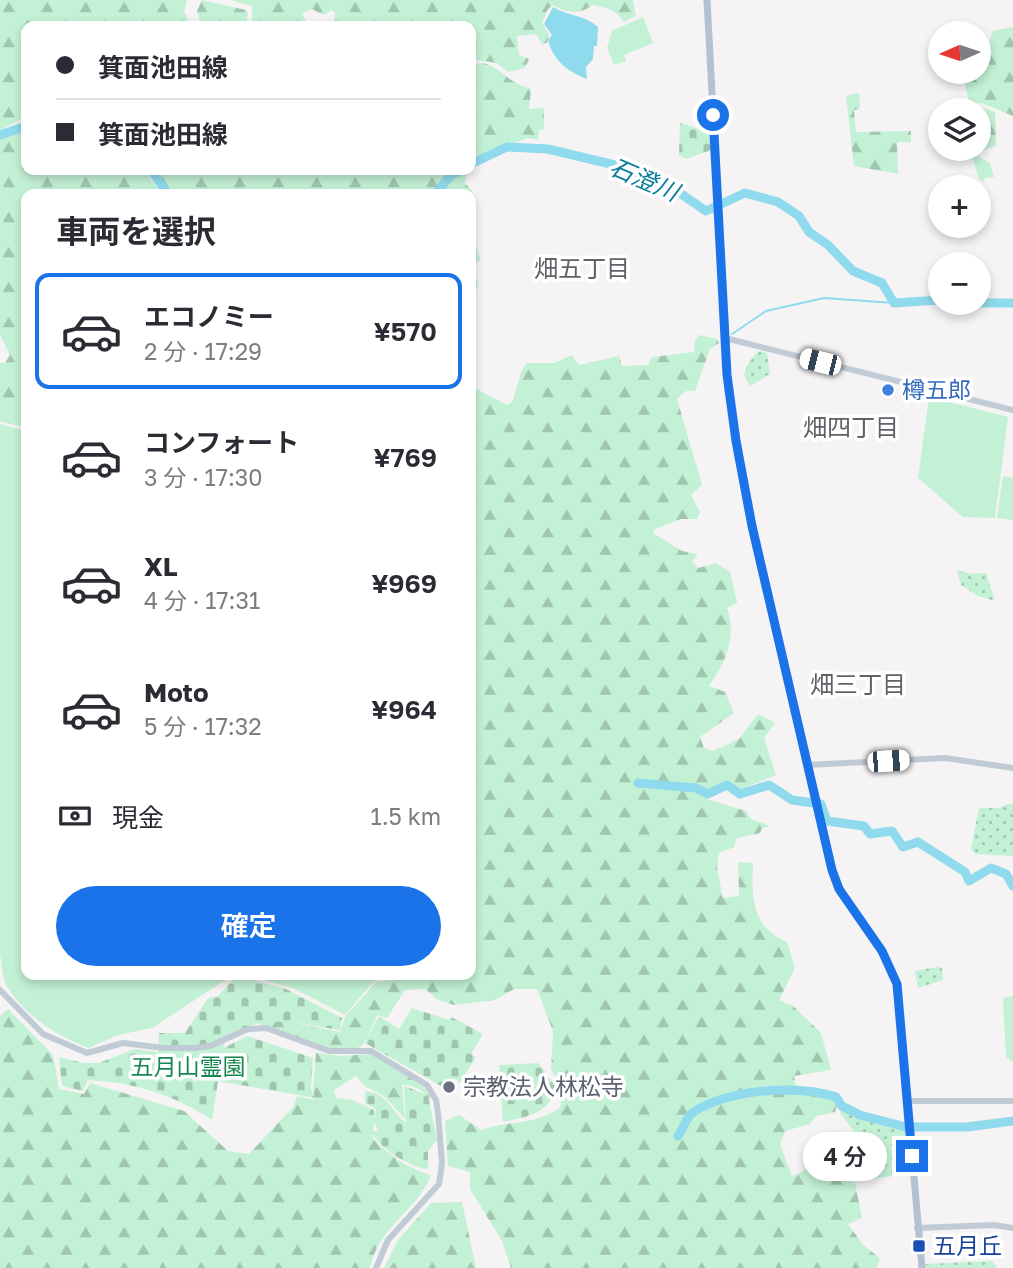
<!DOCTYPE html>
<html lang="ja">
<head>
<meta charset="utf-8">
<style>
	body { margin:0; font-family:"Golos Text","Noto Sans JP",sans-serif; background:#f2f2f3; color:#2b2b33; height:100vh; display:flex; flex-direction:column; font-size:26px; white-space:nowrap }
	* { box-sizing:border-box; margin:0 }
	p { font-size:23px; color:#7c7c81 }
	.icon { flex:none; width:38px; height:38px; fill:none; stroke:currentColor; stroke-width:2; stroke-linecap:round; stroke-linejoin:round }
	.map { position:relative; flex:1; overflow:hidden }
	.drawer { position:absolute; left:21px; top:189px; width:455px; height:791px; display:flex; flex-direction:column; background:#fff; border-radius:14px; box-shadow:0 4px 10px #0003 }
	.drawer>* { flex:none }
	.hud { position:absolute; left:21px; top:21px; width:455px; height:154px; border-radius:14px; box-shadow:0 4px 10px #0003; display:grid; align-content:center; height:154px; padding:0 35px; background:#fff }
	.needle { width:46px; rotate:267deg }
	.fabs { position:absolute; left:928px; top:21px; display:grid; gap:14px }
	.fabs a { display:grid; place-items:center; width:63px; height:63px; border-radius:50%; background:#fff; box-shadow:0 4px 10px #0003; font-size:35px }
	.end { position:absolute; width:32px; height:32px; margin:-16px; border:9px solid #1a73e8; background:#fff; box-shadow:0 0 0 4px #fff }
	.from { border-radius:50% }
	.bubble { position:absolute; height:49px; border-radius:24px; background:#fff; box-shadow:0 4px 10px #0003; font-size:23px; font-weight:600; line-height:49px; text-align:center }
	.car { position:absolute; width:21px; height:42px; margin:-21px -10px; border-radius:9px; box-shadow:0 0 5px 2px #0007; background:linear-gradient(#fff 24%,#345 0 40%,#fff 0 76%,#345 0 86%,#fff 0) }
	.hud b { display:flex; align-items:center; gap:24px; height:66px; font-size:26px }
	.hud b+b { border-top:2px solid #e1e1e2 }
	.hud i { width:18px; height:18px; background:#2b2b33 }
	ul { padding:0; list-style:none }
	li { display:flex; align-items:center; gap:21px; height:116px; margin:0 14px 10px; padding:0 21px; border:4px solid transparent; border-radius:14px }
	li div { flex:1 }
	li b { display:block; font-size:26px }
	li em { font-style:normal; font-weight:600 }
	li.on { border-color:#1a73e8 }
	li>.icon { width:63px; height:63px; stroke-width:1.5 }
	h2 { padding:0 35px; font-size:32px; line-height:84px }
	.pay { display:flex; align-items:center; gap:18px; height:77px; padding:0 35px; font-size:26px }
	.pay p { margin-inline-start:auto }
	.primary-button { display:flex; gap:14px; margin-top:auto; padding:14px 35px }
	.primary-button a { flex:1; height:80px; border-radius:42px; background:#1a73e8; color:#fff; font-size:28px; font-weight:600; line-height:80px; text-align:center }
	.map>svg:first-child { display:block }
	.grass { fill:#c3f1d5 }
	.forest { fill:url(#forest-firs) }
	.cemetery { fill:url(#cemetery-stones) }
	.park { fill:url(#park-dots) }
	.water { fill:#90daee }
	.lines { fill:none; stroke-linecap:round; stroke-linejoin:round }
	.stream { stroke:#90daee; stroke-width:2 }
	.river { stroke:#90daee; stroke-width:9 }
	.secondary { stroke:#c1cbd6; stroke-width:6 }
	.primary { stroke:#b3c2d1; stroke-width:7 }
	.route { stroke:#1a73e8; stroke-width:9 }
	.shop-dot { fill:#3f7fe0; stroke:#fff; stroke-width:2.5 }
	.worship-dot { fill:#6b7280; stroke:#fff; stroke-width:2.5 }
	.transit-dot { fill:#1a4fb4; stroke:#fff; stroke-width:2.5 }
	.labels { text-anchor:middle; stroke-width:7; stroke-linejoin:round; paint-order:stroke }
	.shop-label { font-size:23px; fill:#366cbe; stroke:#fff; text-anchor:start }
	.park-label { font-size:23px; fill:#17864f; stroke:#fff }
	.worship-label { font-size:23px; fill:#5b616d; stroke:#fff; text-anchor:start }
	.transit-label { font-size:23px; fill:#164399; stroke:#fff; text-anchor:start }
	.water-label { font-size:24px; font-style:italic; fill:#0c7c9b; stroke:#fff }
	.neighbourhood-label { font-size:24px; fill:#5f6368; stroke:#fff }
</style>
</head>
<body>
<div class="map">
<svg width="1013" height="1268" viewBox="0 0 1013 1268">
	<defs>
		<pattern id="forest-firs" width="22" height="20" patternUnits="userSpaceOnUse" patternTransform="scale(1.75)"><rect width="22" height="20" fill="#c3f1d5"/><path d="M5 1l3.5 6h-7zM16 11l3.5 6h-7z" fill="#a0c6b0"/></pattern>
		<pattern id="cemetery-stones" width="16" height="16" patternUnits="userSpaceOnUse" patternTransform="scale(1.75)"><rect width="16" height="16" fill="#c3f1d5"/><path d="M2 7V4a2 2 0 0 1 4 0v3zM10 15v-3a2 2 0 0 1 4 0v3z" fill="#a0c6b0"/></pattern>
		<pattern id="park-dots" width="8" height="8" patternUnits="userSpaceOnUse" patternTransform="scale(1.75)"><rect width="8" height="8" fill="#c3f1d5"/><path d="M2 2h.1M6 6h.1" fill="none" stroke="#a0c6b0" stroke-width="1.8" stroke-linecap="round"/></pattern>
	</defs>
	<rect width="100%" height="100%" fill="#f5f3f3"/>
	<path class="grass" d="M643,17L653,43L624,55L626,61L614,65L607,48L612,31Z
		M975,155L990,163L994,177L985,178L984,182L979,179L972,157Z
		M929,397L1008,417L995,518L963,517L918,478Z
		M0,424L26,431V975H233L152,1028L118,1035L89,1048C57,1036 25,1016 7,986C2,978 2,964 0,955Z
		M1003,476L1013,478V520L997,518Z
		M243,975H401L374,981L345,1015L293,988Z
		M1013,996V1061H1011L1006,1057L1003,998Z"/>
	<path class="forest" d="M0,0H187L184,12L188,19L184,26H26V117L0,130Z
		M202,0L246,10L248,13L246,26H201L197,11Z
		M231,0H633L636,16L624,22C617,10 605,7 592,5C581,15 565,13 553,5L548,9L542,23L549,34L547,43L542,44L536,34L517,36L519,55L529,59L525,68L508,72L497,63L471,59V26H337L334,24L335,13L332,10L323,15L312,9L302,13L308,26H252V6Z
		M1013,27V116L982,103L969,104L963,72H978V55L988,49L992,31Z
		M484,63C503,70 507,82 531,89L529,109L544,108V129L539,130L538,140L527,138L471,161V64Z
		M859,93L860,109L854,110L856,132L911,131V142H897L898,174L854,166L846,96Z
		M980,107L995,112L996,146L980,151Z
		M26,130V170H144L162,194H26V428L0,421V363H5L10,355L0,334V138Z
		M156,170H454L431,194H172Z
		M467,172L465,183C478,197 478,204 471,220V194H438L453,177Z
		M471,231L481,260L472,264L473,277L478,281L471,313Z
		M699,335L717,339L719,343L710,349L695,391H686L677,399L702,485L691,495L700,512L697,519H681L653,530L654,534L682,551L698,554L692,562L698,568L716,563L730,572L737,603L727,608C737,637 726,662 709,686L725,692L734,713L700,737L704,748L713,751L739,739L758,714L775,723L764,738L776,775L739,790L721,787L707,799L746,811L751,819L770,826L762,828L760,833L737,838L734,847L719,853L717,868L723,898L739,896L738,862L753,863C752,898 750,925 787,942L795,968L779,1000L793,1006L821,1033L831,1070L794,1076L796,1088L839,1098L835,1112L816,1116L810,1124L785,1131L780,1144L792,1177L827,1156L837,1176L855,1183L862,1218L848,1224L863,1245L880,1258L877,1268H511L502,1241L470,1189V1172L448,1166L445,1121L459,1115L481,1130C512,1119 530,1127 560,1108L563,1090L551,1069L553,1031L537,989H514L495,1000L454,1005L438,1000L425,989L405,990L387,1018L377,1015C373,1024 369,1038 362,1045C345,1062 280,1031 260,1024L264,1017L340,1032L345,1017L376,982L400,979L406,975H471V386L507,405L513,401L521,372L527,363H554L572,355L579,365L619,356L622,366L648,365L652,357L694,352L695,340Z
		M8,1009L53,1055L59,1089L84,1094L90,1083L184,1111L228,1151L249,1154L294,1106L297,1096L315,1100L313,1087L316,1053L339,1056L371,1054L423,1086L433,1101C426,1093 417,1085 402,1085L405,1119L385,1097L365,1086L356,1076L334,1090L336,1098L352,1100L374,1110L373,1139C389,1155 408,1169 431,1175C417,1212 379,1225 370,1268H0V1016Z
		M462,1202L476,1268H384L398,1240L431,1203Z"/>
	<path class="cemetery" d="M680,123L709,132L711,150L686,159L679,155Z
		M237,976L286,989L342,1018L340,1030C292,1023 270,1013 225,1036L224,1048L247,1036L313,1058L311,1088L315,1098L218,1081L212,1120C173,1094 135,1083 88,1080L83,1091L62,1086L59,1057L83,1063H99L134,1049L158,1052L159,1033H185L208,998L218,996Z
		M412,1008L449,1020L451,1017L483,1034L471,1054L476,1057L460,1082L454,1078L441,1086L365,1043L379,1016L399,1029Z
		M538,1063L556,1087L551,1092L553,1096C543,1116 523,1117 503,1122L499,1065Z
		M404,1086L428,1095L437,1140L428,1151V1169C414,1169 375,1147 373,1132L378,1131L373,1120L376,1109L365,1103V1091C386,1092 392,1111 406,1123Z"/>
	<path class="park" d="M760,351L767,353L770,374L750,386L744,375C747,364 751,357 760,351Z
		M957,570L972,574L986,573L995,601L978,596L961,585Z
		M1006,804H1013V856L975,854L971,849L979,808H1000Z
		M937,967L942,968L943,980L918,988L915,971Z
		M839,1102C844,1113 892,1125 905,1127L908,1174L871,1179L860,1139L840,1113Z
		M992,1261L997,1268H926L925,1264Z"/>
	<path class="water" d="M553,7C568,16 585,15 598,27L597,46H594L593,59L586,67L587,79C569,72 554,62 548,40L552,35L544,24Z"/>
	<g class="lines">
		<path class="stream" d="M732,334L766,311L824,298L894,303"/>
		<path class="river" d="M0,135L26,126
			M471,164L507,147L548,149L619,166L652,188L677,191L706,211L745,193L778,202L799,216L809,232L828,245L853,271L882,283L894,303L940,300
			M151,170L168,194
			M435,194L452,174L463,170
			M955,303H978
			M978,303H1013
			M638,783L696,788L708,794L727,785L740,794L769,785L792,800L821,804L827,821L864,826L870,834L892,831L903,847L918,842L965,872L969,881L991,868L1006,874L1013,886
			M915,1127H967L1013,1121
			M678,1136C683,1130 686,1117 692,1113C728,1089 797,1084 836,1097L842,1106L860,1115L906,1127"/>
		<path class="secondary" d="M725,338L1013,410
			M807,765L945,758L1013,768
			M0,990L43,1034L87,1053L123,1043L164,1048H195L210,1046L248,1029L266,1028L329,1051H371L427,1085L436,1100L438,1113L442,1163L439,1184L388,1240L376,1268
			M908,1101H1013
			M917,1228L994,1225L1013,1228"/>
		<path class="primary" d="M707,0L728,389L752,526L832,870C846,912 883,941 897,984L922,1268"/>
	</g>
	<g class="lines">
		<path class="route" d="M713,115L727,375L736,441L752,526L832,870L839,889L882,951L897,984L912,1156"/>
	</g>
	<circle class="shop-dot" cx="888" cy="390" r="7"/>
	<circle class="worship-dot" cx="449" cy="1087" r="7"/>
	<rect class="transit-dot" x="912" y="1239" width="14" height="14" rx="3.5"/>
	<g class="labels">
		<g class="shop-label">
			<text x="902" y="398">樽五郎</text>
		</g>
		<g class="park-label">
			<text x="188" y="1075">五月山霊園</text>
		</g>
		<g class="worship-label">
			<text x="463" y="1095">宗教法人林松寺</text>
		</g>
		<g class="transit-label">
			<text x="933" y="1254">五月丘</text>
		</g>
		<g class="water-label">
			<text transform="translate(644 180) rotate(23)" y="8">石澄川</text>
		</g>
		<g class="neighbourhood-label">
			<text x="582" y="277">畑五丁目</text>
			<text x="851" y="436">畑四丁目</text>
			<text x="858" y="693">畑三丁目</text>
		</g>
	</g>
</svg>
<div class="fabs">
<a><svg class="needle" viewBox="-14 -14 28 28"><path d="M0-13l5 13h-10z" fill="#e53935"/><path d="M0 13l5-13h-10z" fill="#7c7c81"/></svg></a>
<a><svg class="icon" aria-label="layers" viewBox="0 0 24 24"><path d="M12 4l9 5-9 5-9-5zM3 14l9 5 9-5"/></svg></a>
<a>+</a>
<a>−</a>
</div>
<i class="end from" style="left:713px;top:115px"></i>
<i class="end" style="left:912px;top:1156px"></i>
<div class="bubble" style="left:803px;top:1132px;width:84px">4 分</div>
<i class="car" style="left:820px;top:362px;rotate:284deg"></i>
<i class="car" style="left:888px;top:761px;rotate:86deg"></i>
<div class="hud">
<b><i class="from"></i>箕面池田線</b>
<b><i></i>箕面池田線</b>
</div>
<section class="drawer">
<h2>車両を選択</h2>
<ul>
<li class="on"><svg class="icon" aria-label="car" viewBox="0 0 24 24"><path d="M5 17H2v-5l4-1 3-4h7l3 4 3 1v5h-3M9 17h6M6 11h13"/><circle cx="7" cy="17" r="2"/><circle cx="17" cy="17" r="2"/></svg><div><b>エコノミー</b><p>2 分 · 17:29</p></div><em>¥570</em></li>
<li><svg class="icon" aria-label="car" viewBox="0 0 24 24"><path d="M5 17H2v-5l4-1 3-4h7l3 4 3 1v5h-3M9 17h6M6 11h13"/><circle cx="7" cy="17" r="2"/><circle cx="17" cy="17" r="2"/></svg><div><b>コンフォート</b><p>3 分 · 17:30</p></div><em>¥769</em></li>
<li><svg class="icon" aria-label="car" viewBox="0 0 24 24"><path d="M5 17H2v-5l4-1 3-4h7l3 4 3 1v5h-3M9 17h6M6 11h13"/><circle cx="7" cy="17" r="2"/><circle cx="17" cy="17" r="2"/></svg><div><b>XL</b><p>4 分 · 17:31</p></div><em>¥969</em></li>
<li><svg class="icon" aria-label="car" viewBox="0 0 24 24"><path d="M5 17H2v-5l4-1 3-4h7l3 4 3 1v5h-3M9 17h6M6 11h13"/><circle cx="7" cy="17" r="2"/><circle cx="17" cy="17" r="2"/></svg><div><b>Moto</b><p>5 分 · 17:32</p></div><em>¥964</em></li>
</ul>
<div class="pay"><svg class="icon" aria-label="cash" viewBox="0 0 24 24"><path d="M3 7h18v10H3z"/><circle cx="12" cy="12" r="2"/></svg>現金<p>1.5 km</p></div>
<div class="primary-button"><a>確定</a></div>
</section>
</div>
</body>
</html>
